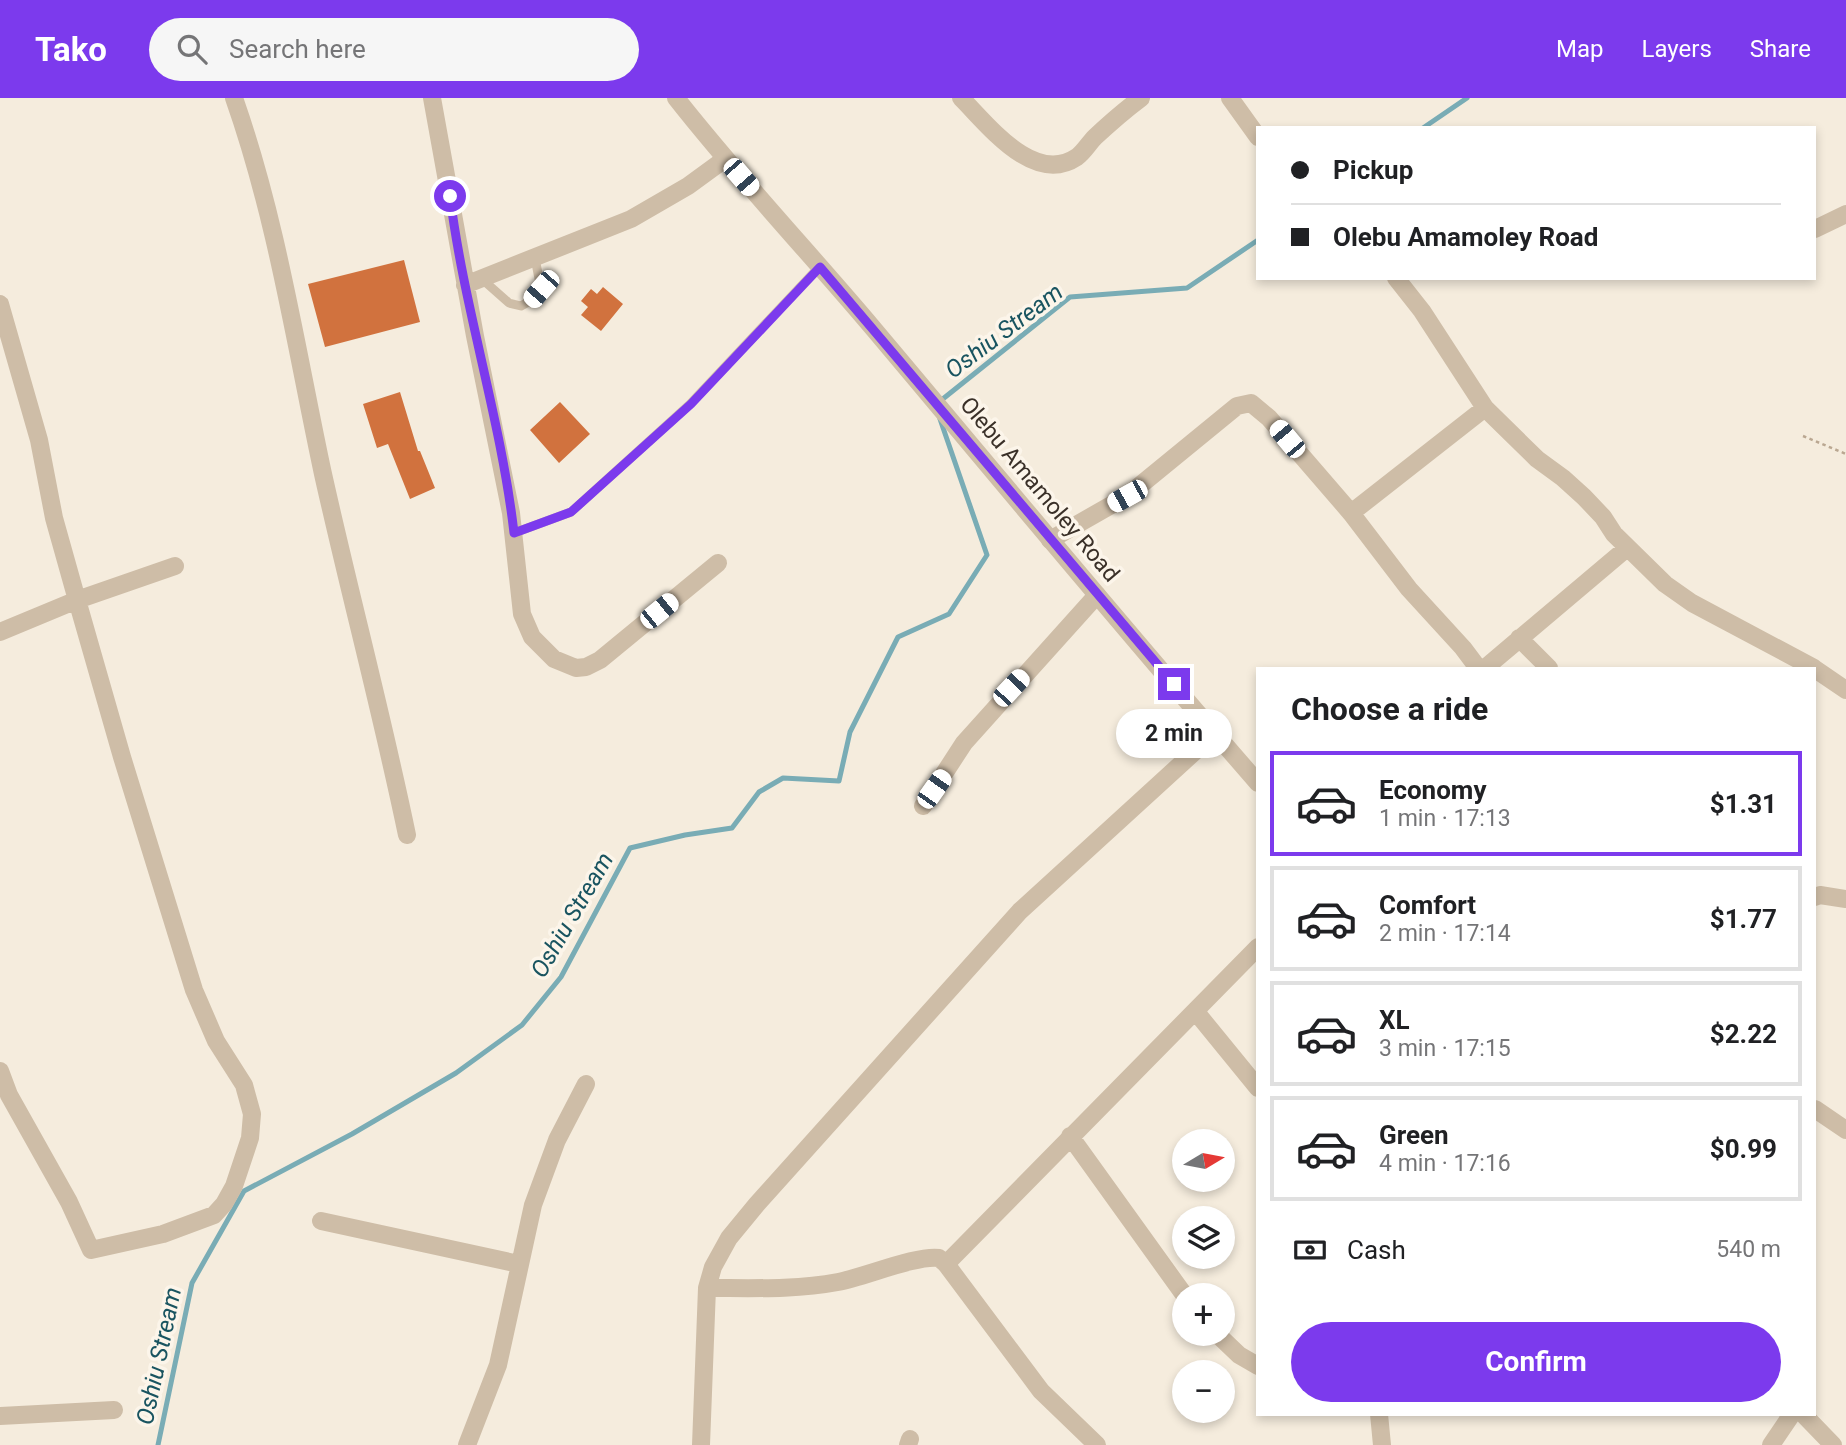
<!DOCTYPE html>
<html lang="en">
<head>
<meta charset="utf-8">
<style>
	body { margin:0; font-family:Roboto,sans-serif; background:#f6f6f6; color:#202124; height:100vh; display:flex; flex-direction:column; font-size:26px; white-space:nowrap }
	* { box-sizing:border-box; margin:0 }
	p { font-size:23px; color:#757577 }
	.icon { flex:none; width:38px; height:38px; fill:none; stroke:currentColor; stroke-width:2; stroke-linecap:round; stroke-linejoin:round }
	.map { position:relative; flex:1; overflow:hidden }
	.side { position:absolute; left:1256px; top:569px; width:560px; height:749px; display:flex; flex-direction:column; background:#fff; border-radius:0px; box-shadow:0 4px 10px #0003 }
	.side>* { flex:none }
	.hud { position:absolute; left:1256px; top:28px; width:560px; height:154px; border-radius:0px; box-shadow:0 4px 10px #0003; display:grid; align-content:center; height:154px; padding:0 35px; background:#fff }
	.needle { width:46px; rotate:80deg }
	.fabs { position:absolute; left:1172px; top:1031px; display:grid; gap:14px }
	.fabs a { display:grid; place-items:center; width:63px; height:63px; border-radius:50%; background:#fff; box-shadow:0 4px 10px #0003; font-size:35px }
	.end { position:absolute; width:32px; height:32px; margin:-16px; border:9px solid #7c3aed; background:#fff; box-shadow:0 0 0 4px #fff }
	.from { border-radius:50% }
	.bubble { position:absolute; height:49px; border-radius:24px; background:#fff; box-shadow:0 4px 10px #0003; font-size:23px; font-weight:700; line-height:49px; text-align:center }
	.car { position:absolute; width:21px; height:42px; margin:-21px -10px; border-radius:9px; box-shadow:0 0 5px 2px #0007; background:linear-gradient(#fff 24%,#345 0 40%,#fff 0 76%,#345 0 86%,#fff 0) }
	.hud b { display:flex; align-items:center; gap:24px; height:66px; font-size:26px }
	.hud b+b { border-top:2px solid #e0e0e0 }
	.hud i { width:18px; height:18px; background:#202124 }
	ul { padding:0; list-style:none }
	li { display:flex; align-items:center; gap:21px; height:105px; margin:0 14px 10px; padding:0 21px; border:4px solid #e0e0e0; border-radius:0px }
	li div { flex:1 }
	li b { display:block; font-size:26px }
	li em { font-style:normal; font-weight:700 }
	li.selected { border-color:#7c3aed }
	li>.icon { width:63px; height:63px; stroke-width:1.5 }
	h2 { padding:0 35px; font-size:32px; line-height:84px }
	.pay { display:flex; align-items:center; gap:18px; height:77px; padding:0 35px; font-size:26px }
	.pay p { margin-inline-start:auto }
	.primary-button { display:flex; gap:14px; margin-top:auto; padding:14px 35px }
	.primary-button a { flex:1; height:80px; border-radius:42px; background:#7c3aed; color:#fff; font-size:28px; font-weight:700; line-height:80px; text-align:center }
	header { display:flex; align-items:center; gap:42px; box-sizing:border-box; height:98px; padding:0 35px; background:#7c3aed; color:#fff }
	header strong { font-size:33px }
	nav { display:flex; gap:38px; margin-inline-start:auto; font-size:24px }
	.search { width:490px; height:63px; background:#f6f6f6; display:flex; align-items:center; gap:18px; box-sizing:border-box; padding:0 24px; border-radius:38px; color:#757577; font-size:26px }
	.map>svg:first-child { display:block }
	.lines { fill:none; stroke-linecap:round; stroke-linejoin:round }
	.stream { stroke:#79acb5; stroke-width:5 }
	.building { fill:#d1723e }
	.path { stroke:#baa791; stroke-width:2.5; stroke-dasharray:3.5 3.5; stroke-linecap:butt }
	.service { stroke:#cebda7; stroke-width:9 }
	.minor { stroke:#cebda7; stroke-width:18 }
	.tertiary { stroke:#cebda7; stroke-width:18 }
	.route { stroke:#7c3aed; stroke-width:9 }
	.labels { text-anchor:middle; stroke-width:7; stroke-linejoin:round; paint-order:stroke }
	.street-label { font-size:23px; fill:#3a3028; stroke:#fcf5ea }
	.water-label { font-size:24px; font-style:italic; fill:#195460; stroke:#fcf5ea }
</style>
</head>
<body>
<header>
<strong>Tako</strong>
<div class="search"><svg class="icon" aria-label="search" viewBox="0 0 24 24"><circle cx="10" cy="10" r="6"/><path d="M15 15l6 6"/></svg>Search here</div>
<nav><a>Map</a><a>Layers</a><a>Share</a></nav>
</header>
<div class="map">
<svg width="1846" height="1347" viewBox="0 0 1846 1347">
	<rect width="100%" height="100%" fill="#f5ecdd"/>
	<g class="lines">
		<path class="stream" d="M1423,30L1467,0
			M939,304L1070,199L1187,190L1258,142
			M158,1347L192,1185L244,1093L352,1036L456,975L522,927L561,879L630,750L685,737L732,730L759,694L783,680L839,683L850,634L898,539L949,516L987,457L940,321"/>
	</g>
	<path class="building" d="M404,162L420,224L325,249L308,186Z
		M603,189L623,206L601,233L581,217L588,209L581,203L591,191L597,196Z
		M400,294L418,353H420L435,390L410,401L388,346L377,350L363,306Z
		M560,304L590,336L559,365L530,332Z"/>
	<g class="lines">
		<path class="path" d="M1803,338L1846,356"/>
		<path class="service" d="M483,182L509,205L521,208L530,203L541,191L535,160
			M514,435L571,414L690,306L819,169"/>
		<path class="minor" d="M234,0C277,122 296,250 323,376C350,497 382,616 407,737
			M432,0L475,238L511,415L522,516L532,539L554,561L576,570L586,569L600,562L718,465
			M961,0C988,27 1034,88 1077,59C1084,54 1089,45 1095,39C1110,25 1125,12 1141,0
			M1230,0L1258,39
			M1815,131L1846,116
			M1396,180L1422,213L1485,310L1537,361L1563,380L1584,399L1603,419L1614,436L1665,486L1692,505L1814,570
			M465,187L631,121L688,88L725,61
			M0,206L39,342L54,420L77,502L122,659L194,892L216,943L244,987L252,1016L250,1040L234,1088L224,1106L214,1117L163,1136L91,1152L69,1104L9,997L0,973
			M1351,415L1485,310
			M1050,442L1127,398L1237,308L1251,305L1269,320L1351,415L1409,491L1463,550L1478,570
			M0,534L77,502L175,468
			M1519,540L1549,570
			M1485,570L1627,450
			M1815,571L1846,592
			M923,708L964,645L1097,497
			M1815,799L1820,797L1846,801
			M1196,914L1258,990
			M1815,1011L1846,1032
			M1070,1038L1185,1198
			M321,1123L519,1166
			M946,1166L1258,849
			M707,1190C751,1190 796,1192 838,1184C865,1179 916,1157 939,1160L946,1166L1041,1293L1097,1347
			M1217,1236L1239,1257L1258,1268
			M1379,1316L1382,1347
			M0,1318L114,1312
			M467,1347L498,1267L533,1107L557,1042L586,986
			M701,1347L707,1190L713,1169L729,1140L757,1106L1020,813L1215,635
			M908,1347L910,1341
			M1771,1347L1792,1316"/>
		<path class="tertiary" d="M676,0C738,79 807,152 872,229C1000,381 1127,535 1258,685
			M1803,1316L1833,1347"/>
	</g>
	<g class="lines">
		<path class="route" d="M450,98C464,211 501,321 514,435L571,414L691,306L820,169L1174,586"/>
	</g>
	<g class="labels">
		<g class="street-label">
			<text transform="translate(1040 391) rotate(50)" y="8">Olebu Amamoley Road</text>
		</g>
		<g class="water-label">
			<text transform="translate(1004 233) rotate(-37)" y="8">Oshiu Stream</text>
			<text transform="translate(572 817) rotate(-60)" y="8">Oshiu Stream</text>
			<text transform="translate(159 1258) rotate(-78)" y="8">Oshiu Stream</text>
		</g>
	</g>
</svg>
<div class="fabs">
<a><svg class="needle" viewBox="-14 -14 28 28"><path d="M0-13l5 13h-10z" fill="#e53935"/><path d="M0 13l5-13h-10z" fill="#757577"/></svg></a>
<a><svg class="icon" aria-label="layers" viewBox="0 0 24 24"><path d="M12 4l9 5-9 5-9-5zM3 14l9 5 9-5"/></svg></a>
<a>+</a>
<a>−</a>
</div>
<i class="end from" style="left:450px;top:98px"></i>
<i class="end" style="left:1174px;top:586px"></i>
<div class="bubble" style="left:1116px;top:611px;width:116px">2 min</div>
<i class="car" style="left:741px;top:79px;rotate:139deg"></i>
<i class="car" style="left:541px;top:191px;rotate:221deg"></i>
<i class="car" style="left:1287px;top:341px;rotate:320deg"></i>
<i class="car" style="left:1127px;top:398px;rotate:241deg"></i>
<i class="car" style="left:659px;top:513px;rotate:51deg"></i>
<i class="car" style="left:1011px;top:590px;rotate:43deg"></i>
<i class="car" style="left:934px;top:691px;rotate:35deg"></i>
<div class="hud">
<b><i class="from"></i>Pickup</b>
<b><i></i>Olebu Amamoley Road</b>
</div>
<section class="side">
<h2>Choose a ride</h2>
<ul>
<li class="selected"><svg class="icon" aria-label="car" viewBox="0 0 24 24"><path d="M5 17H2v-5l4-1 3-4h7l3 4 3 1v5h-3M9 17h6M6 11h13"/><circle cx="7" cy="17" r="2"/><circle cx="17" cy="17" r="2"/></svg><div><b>Economy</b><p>1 min · 17:13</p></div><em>$1.31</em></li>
<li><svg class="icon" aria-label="car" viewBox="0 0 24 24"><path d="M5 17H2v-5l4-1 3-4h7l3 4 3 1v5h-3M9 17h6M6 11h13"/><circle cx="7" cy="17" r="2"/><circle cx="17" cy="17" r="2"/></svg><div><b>Comfort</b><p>2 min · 17:14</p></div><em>$1.77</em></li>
<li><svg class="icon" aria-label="car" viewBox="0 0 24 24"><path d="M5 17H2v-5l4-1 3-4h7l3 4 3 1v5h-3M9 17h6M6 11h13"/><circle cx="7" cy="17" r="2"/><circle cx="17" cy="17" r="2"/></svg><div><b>XL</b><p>3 min · 17:15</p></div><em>$2.22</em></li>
<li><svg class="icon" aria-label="car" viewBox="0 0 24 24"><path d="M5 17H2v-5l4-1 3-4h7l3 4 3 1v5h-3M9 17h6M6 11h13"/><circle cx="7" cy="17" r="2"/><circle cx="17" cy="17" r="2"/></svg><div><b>Green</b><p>4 min · 17:16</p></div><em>$0.99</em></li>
</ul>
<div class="pay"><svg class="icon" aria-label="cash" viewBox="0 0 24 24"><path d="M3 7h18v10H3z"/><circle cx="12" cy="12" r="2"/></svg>Cash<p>540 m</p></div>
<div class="primary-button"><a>Confirm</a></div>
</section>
</div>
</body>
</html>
